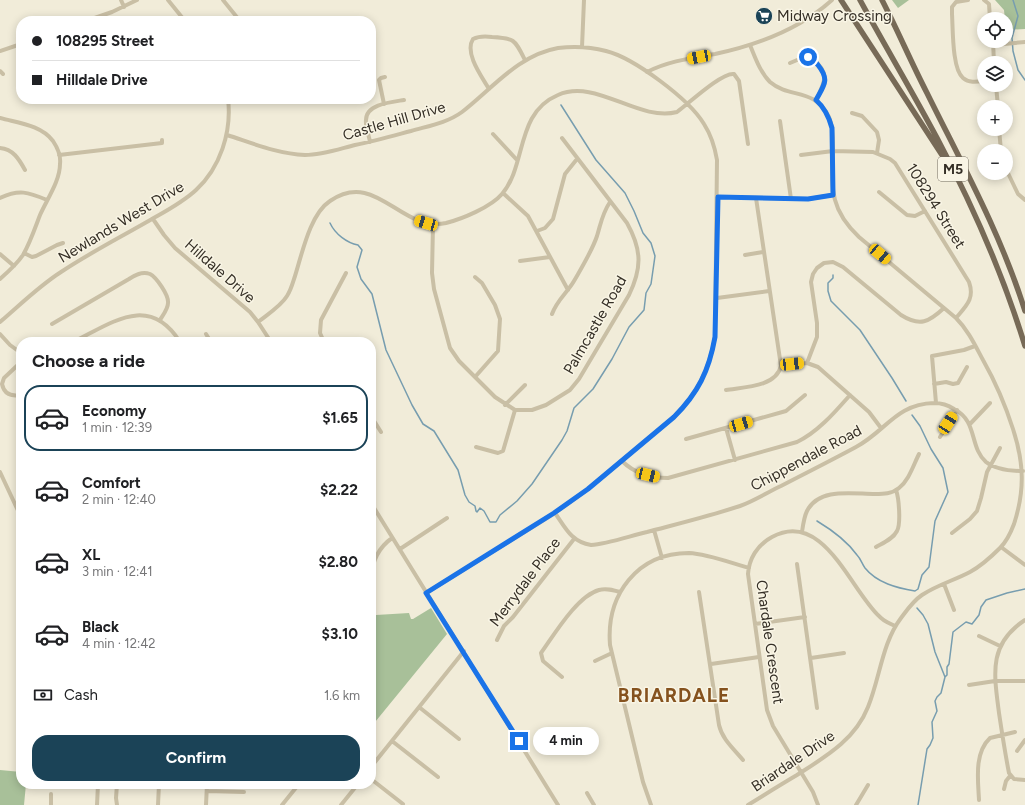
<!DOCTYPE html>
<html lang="en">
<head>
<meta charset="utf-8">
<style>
	body { margin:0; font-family:Figtree,sans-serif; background:#f6f6f6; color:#202124; height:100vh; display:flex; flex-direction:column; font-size:15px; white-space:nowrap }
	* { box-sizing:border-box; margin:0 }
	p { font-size:13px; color:#757577 }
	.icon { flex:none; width:22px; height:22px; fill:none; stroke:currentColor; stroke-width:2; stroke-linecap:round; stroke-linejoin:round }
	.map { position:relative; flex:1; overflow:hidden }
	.details { position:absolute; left:16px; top:337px; width:360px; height:452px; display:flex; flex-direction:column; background:#fff; border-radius:16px; box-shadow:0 2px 10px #0003 }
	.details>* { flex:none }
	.banner { position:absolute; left:16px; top:16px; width:360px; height:88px; border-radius:16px; box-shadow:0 2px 10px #0003; display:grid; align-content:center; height:88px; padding:0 16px; background:#fff }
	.fabs { position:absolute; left:977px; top:12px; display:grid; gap:8px }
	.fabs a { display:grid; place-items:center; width:36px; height:36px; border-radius:50%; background:#fff; box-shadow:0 2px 10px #0003; font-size:20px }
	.end { position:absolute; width:18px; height:18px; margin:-9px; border:5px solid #1a73e8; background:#fff; box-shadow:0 0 0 2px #fff }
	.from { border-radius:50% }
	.bubble { position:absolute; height:28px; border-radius:14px; background:#fff; box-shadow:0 2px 10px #0003; font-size:13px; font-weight:700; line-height:28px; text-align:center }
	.car { position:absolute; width:12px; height:24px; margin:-12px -6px; border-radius:5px; box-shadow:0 0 3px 1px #0007; background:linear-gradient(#f5c518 24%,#345 0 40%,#f5c518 0 76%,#345 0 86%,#f5c518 0) }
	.banner b { display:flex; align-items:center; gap:14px; height:38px; font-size:15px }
	.banner b+b { border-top:1px solid #e0e0e0 }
	.banner i { width:10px; height:10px; background:#202124 }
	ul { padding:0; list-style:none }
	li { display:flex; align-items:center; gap:12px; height:66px; margin:0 8px 6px; padding:0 8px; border:2px solid transparent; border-radius:16px }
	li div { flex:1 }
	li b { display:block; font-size:15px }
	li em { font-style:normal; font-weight:700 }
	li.current { border-color:#1b4357 }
	li>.icon { width:36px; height:36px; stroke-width:1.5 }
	h2 { padding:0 16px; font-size:18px; line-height:48px }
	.pay { display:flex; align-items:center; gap:10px; height:44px; padding:0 16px; font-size:15px }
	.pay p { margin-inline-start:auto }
	.cta { display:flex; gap:8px; margin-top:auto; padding:8px 16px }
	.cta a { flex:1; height:46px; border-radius:16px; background:#1b4357; color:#fff; font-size:16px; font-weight:700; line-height:46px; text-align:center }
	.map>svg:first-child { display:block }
	.green { fill:#a8c099 }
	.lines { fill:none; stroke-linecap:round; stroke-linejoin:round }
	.stream { stroke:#779daf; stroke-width:1.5 }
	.minor { stroke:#c9bfa5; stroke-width:4 }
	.major { stroke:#776a57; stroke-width:5.5 }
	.route { stroke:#1a73e8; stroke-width:5 }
	.labels { text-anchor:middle; stroke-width:3; stroke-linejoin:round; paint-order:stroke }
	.shield { fill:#f9f5e5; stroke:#706a5f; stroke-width:1 }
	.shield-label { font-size:14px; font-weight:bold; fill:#352f26 }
	.poi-label { font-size:15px; fill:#352f26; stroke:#f9f5e5; text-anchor:start }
	.street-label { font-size:15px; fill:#352f26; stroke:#f9f5e5 }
	.district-label { font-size:19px; font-weight:bold; letter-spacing:1px; fill:#85521e; stroke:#f9f5e5 }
</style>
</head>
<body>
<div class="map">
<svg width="1025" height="805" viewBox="0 0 1025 805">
	<rect width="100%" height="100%" fill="#f1ecd9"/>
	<path class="green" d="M892,0H909L898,8Z
		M995,0H1025V29L1006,30L1004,10Z
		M431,608L447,634L371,727V639L376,615L409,613L411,619H413Z
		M0,770L21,772V784H26L24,805H0Z"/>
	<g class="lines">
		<path class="stream" d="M1013,0L1018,16L1012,38L1013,51L1018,70L1025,80
			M330,223C335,234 347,243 358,245L362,250L357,267L361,279L372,294L386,350L412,405L423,424L434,431L458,470L465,495L469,502L475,506L476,511L477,512L480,508L484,511L490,522H496L500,515L517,501L532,484L562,440L567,431L574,408L593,389L612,359L629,327L644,310L646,293L651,284L655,256L651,243L643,233L634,211L625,193L596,160L561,105
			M833,275V278L828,283V291L831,301L860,330L892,378L906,401
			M817,521C832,530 847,541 857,555C861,559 862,564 865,568C877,583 897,588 915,591L918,589L922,575L929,567L935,521L948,492L943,468L931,449L920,426L912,415
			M917,608L923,615L928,624L935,652L945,677L941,693L937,697L935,701L937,711L932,722L933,738L930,745L927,749L918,805
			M945,677L947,675V667L949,664L953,632L966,622L972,624L979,615L981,607L986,600L1007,593L1025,589"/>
		<path class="minor" d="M121,0L124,7
			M168,0L185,21
			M223,0L240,21
			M968,0L956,2L952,7V14C953,29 952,69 963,78C969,83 976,82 984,81
			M984,0L989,4L990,19
			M86,21L112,12L137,0
			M993,41L994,63
			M993,45L1025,42
			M582,47L584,0
			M0,51L21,44
			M790,63L802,58L811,57C830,73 826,80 816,100
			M0,71L3,74
			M647,72C668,61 692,58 715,54C757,45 800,29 832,0
			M996,85L998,107
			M489,89C482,77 464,53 473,39C479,36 485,36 492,37C515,38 515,40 525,60
			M65,99H71
			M199,99L200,100
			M384,104L379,80L381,78L385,77
			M852,113L862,116L877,132L879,140L877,153
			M0,118C18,123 41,125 53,141C57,147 61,156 60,164C60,181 47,199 40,215C35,228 30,243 23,255C17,264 8,272 0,279
			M780,121L791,199
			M999,129L1001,151
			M493,134L517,160
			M227,135C252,143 278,154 305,155C322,155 339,149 355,145C374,141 392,136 411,131C428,126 447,123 462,112C492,89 518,55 558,48C574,46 591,47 606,51C634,58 689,99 704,124C711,135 715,148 717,160L715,337C709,370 698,393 674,417L588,489L555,513L426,593
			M370,142C369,135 365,127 366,120C366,104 392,102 404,100
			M0,148C13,149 19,159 25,170
			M59,155L162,143V140
			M801,155L833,151L873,152L890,159L895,163L969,282C975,299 966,306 956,318
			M1006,169L1018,194L1025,200
			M879,192L907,215L915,216L925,211
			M503,193L528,216L568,290
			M718,197L808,199L833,195
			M0,198C19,189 28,192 47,200
			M153,219L164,235L175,248L250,312L258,322L271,342
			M433,225L432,273L434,289L450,348L459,361L495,397L515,410H532L546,405L570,390L579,379L629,295C642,268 642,250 627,223L562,138
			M537,231L545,228L553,219L565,174L577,159
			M24,253L32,257L36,256L57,245L63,243
			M0,254L14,266
			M745,255L763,252
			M520,261L550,257
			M717,298L769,291
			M552,314C557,300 567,293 574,281C582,267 592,251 597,236C601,223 602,214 610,202
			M0,322C20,305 39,286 61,272C88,254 117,239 145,223C162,213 181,204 196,190C220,168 232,132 228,99
			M258,322C268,314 281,306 287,296C291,290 293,282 295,276C302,254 310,214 330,201C376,169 401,233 446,223C462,219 491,207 502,194C527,165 515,113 558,95C596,78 638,122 677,112C688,104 722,72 734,74L739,81L748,144
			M52,324L129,279C135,275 142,271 150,274C156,277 169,295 168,303C168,309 163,315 160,320
			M0,334L10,345L21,353
			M206,334L211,342
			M73,342C112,323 149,293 180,342
			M324,342L320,333L321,320L346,273
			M21,362L4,378L2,384C4,394 11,397 21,395
			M807,363L817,337V323L811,282L813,274L817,268L824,263L833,262L843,267L901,315C920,327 929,322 944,308
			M781,366L807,363L818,367L869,412L881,428
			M475,377L498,351L500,319L495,305L482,283L475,277
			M934,384L946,382L953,384L958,383L967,367
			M726,390C744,387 776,387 781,366L756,198
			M936,403L932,356L964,350L975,346
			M505,405L525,385
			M371,416L381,432
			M970,424L990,403
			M726,428L735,460
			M940,437L957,410
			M686,439L786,411L805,395
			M476,447L498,453L503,451L515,410
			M622,461C634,473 650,478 668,478L797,442C818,432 835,412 850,395
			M0,472L21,517
			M371,503L558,805
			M555,513C565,527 571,542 591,545C607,544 630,536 647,532C677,524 710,516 740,506C754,501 768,492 781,486C806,473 832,460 856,447C886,431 896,404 934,403C941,403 948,405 954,409C978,421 969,447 986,462C996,470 1011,471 1023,471
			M654,530L662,558
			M802,532C803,525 804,517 807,511C819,487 853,494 875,494C883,494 892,494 899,488C909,480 913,466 919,454
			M952,533L970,519L977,511L981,498L987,472L1000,448
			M876,547C883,543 893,539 897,531C901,524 899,498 896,490
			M1001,547L1025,565
			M400,549L447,518
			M797,564L817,708
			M371,578C372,561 378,548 392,538
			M944,584L954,610
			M699,592L719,725C722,739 734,749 743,760
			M1025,620C988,644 994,674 999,713C1002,733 1005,753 1009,773L1014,779L1025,780
			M755,624L805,617
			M979,636L1000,646
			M497,640L504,626L513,617L574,539
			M811,658L844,653
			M595,661L612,653
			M711,664L759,657
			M562,677L543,661L541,653C554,635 577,596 599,590C606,588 613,590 620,592
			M969,685L995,681H1025
			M419,707L459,739
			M392,741L438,777
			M1017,751L1025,740
			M371,767L464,651
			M371,779L403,804
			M117,784L116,798L117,805
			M1004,789L1006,781L1010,776
			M207,791L244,792
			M587,793L594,805
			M979,800C978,780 974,753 990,738L1015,732
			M51,805V794
			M97,805L98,784
			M158,805L159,784
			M206,805L207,784
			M282,805L299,784
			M341,805L358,784
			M651,805L643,782L610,645C606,595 637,553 689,553C708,554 731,563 749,568
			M748,805C764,795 780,785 797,775C825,757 855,740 868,707C880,678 882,643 901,618C907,610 913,601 922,595C937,585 955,580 970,572C981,566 991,557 1000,548C1006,542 1011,532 1014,524C1025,490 1024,463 1013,429C1005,404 996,383 983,360C975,345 968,330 956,318L859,237C828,208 832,186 833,147C833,137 833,126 829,117C814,87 790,99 770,82C760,72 755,57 750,45
			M818,805L813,792L773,726L767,710L748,574C749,559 757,545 772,537C823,509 850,589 879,616C883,621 889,623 895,626
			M856,805L868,785"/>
		<path class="major" d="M841,0L942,155
			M860,0C885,46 912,91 937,138C972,204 1003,274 1025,346
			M882,0C898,31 911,62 927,93C962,164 1001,234 1025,311"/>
	</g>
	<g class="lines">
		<path class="route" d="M519,741L426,593L554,513L588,489L674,417C698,393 709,371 715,337L718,197L808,199L833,195L832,128C829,117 825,108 816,100C824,85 830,80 818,65C815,62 813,58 808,57"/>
	</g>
	<defs>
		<symbol id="supermarket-disc" viewBox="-11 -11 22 22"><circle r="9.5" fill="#1b4357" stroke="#f9f5e5"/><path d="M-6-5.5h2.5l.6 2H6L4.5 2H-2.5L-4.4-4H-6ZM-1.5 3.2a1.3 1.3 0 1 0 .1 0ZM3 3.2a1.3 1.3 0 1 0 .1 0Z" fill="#fff"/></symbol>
	</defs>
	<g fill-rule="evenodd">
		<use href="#supermarket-disc" x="754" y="6" width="20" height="20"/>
	</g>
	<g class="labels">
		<rect class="shield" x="938" y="157" width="30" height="24" rx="3"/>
		<g class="shield-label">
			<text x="953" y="174">M5</text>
		</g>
		<g class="poi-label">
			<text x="777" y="21">Midway Crossing</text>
		</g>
		<g class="street-label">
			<text transform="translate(394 121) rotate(-16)" y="5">Castle Hill Drive</text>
			<text transform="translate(936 206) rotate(58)" y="5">108294 Street</text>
			<text transform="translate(121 222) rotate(-31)" y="5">Newlands West Drive</text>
			<text transform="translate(220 271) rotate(41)" y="5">Hilldale Drive</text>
			<text transform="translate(595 325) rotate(-60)" y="5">Palmcastle Road</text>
			<text transform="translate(806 458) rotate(-28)" y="5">Chippendale Road</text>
			<text transform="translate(525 582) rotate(-53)" y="5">Merrydale Place</text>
			<text transform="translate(770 642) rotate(82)" y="5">Chardale Crescent</text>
			<text transform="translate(793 761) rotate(-34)" y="5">Briardale Drive</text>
		</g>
		<g class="district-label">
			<text x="674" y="702">BRIARDALE</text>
		</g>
	</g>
</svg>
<div class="fabs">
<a><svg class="icon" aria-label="locate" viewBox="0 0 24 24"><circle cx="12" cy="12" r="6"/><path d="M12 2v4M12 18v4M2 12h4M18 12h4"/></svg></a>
<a><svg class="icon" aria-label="layers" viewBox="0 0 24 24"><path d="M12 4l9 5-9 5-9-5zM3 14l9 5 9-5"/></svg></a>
<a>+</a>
<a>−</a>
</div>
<i class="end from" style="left:808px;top:57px"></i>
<i class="end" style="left:519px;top:741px"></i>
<div class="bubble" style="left:533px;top:727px;width:66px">4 min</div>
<i class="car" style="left:699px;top:57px;rotate:259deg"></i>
<i class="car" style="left:426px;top:223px;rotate:286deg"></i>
<i class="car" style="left:880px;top:254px;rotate:130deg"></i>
<i class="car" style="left:792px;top:364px;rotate:84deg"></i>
<i class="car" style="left:948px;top:423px;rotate:33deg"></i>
<i class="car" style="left:741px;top:424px;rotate:74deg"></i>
<i class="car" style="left:648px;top:475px;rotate:103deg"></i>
<div class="banner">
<b><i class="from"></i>108295 Street</b>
<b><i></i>Hilldale Drive</b>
</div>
<section class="details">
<h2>Choose a ride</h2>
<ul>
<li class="current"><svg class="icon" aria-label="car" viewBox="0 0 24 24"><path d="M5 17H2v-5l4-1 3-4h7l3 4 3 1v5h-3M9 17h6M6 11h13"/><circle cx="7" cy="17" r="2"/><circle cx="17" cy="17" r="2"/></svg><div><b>Economy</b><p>1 min · 12:39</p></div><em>$1.65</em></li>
<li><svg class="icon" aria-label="car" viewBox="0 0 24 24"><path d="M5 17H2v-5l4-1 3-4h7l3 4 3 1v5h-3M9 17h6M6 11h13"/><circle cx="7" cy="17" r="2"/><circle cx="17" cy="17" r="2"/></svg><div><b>Comfort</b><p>2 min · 12:40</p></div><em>$2.22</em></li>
<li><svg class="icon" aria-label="car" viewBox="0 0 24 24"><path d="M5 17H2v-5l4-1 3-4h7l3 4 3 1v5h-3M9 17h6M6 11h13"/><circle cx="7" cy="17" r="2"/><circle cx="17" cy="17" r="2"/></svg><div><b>XL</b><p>3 min · 12:41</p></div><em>$2.80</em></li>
<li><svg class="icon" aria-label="car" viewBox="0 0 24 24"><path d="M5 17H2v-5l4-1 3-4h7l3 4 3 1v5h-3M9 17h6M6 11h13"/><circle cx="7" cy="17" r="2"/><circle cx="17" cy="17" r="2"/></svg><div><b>Black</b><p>4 min · 12:42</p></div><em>$3.10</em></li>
</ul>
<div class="pay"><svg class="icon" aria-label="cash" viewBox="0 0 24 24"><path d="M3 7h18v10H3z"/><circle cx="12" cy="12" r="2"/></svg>Cash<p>1.6 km</p></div>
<div class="cta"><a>Confirm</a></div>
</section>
</div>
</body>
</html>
